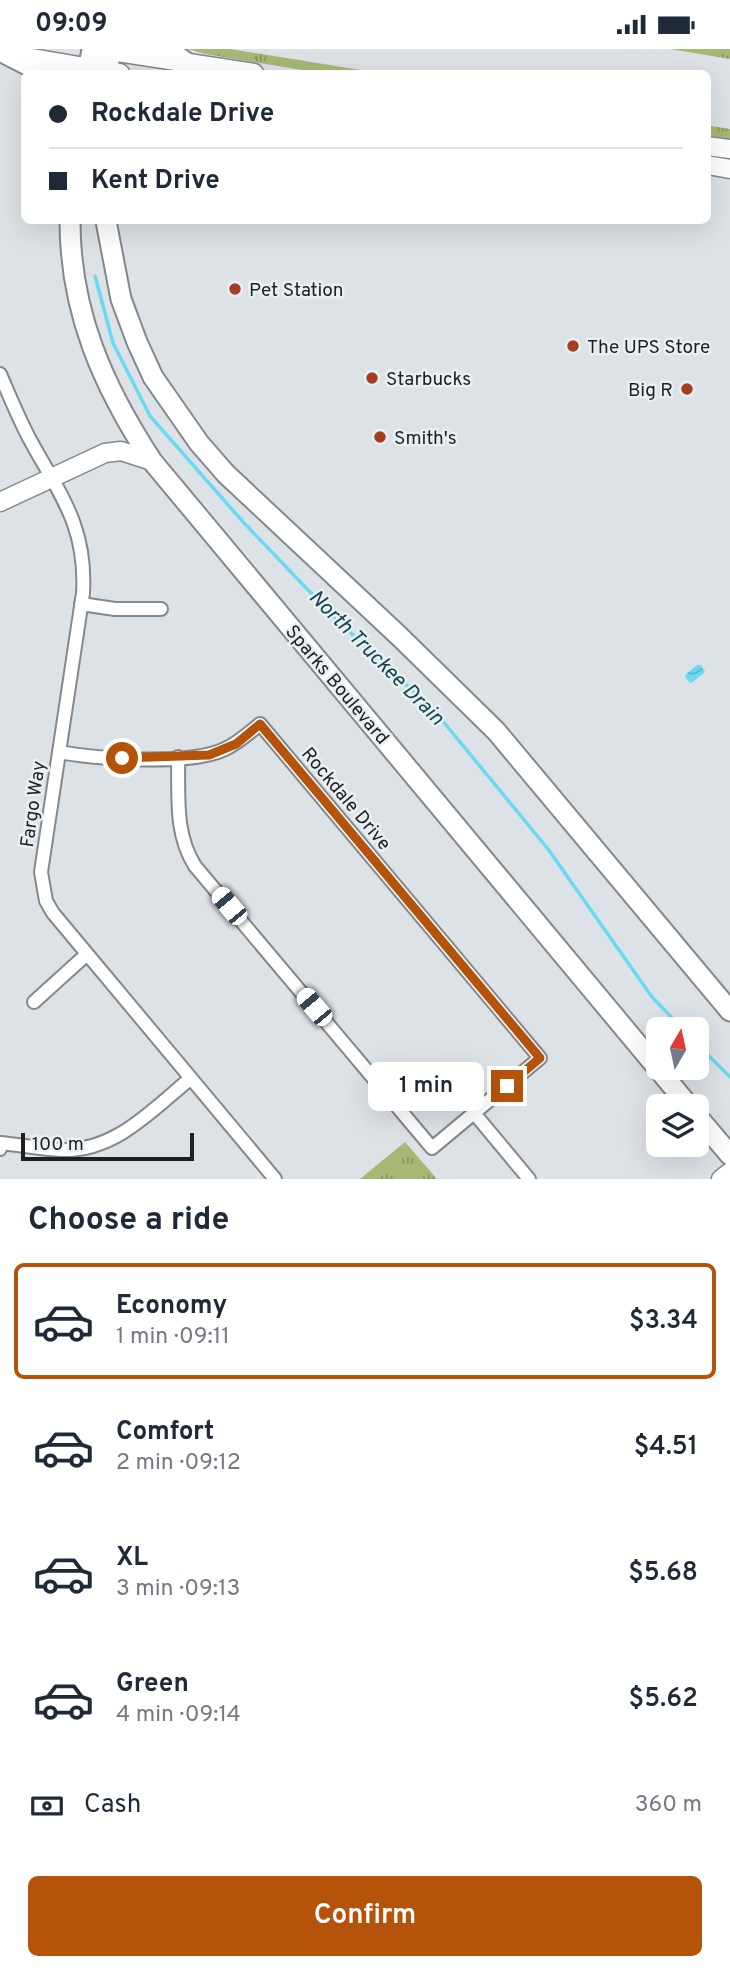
<!DOCTYPE html>
<html lang="en">
<head>
<meta charset="utf-8">
<style>
	body { margin:0; font-family:Overpass,sans-serif; background:#f6f6f7; color:#1f2937; height:100vh; display:flex; flex-direction:column; font-size:26px; white-space:nowrap }
	* { box-sizing:border-box; margin:0 }
	p { font-size:23px; color:#747a83 }
	.icon { flex:none; width:38px; height:38px; fill:none; stroke:currentColor; stroke-width:2; stroke-linecap:round; stroke-linejoin:round }
	.map { position:relative; height:1130px; overflow:hidden }
	.drawer { display:flex; flex-direction:column; background:#fff; flex:1 }
	.drawer>* { flex:none }
	.guide { position:absolute; left:21px; top:21px; width:690px; height:154px; border-radius:10px; box-shadow:0 7px 28px #0002; display:grid; align-content:center; height:154px; padding:0 28px; background:#fff }
	.needle { width:46px; rotate:9deg }
	.tools { position:absolute; left:646px; top:968px; display:grid; gap:14px }
	.tools a { display:grid; place-items:center; width:63px; height:63px; border-radius:10px; background:#fff; box-shadow:0 7px 28px #0002; font-size:35px }
	.scale { position:absolute; left:21px; bottom:18px; width:173px; box-sizing:border-box; padding-left:7px; border:4px solid #1d1f21; border-top:0; font-size:19px; line-height:24px; white-space:nowrap; color:#1d1f21; -webkit-text-stroke:5px #eaeff4; paint-order:stroke }
	.end { position:absolute; width:32px; height:32px; margin:-16px; border:9px solid #b45309; background:#fff; box-shadow:0 0 0 4px #fff }
	.from { border-radius:50% }
	.bubble { position:absolute; height:49px; border-radius:10px; background:#fff; box-shadow:0 7px 28px #0002; font-size:23px; font-weight:600; line-height:49px; text-align:center }
	.car { position:absolute; width:21px; height:42px; margin:-21px -10px; border-radius:9px; box-shadow:0 0 5px 2px #0007; background:linear-gradient(#fff 24%,#345 0 40%,#fff 0 76%,#345 0 86%,#fff 0) }
	.guide b { display:flex; align-items:center; gap:24px; height:66px; font-size:26px }
	.guide b+b { border-top:2px solid #e0e1e3 }
	.guide i { width:18px; height:18px; background:#1f2937 }
	ul { padding:0; list-style:none }
	li { display:flex; align-items:center; gap:21px; height:116px; margin:0 14px 10px; padding:0 14px; border:4px solid transparent; border-radius:10px }
	li div { flex:1 }
	li b { display:block; font-size:26px }
	li em { font-style:normal; font-weight:600 }
	li.current { border-color:#b45309 }
	li>.icon { width:63px; height:63px; stroke-width:1.5 }
	h2 { padding:0 28px; font-size:32px; line-height:84px }
	.pay { display:flex; align-items:center; gap:18px; height:77px; padding:0 28px; font-size:26px }
	.pay p { margin-inline-start:auto }
	.action { display:flex; gap:14px; margin-top:auto; padding:14px 28px }
	.action a { flex:1; height:80px; border-radius:10px; background:#b45309; color:#fff; font-size:28px; font-weight:600; line-height:80px; text-align:center }
	.status { display:flex; justify-content:space-between; align-items:center; height:49px; padding:0 35px; background:#fff; direction:ltr }
	.status svg { height:19px; fill:currentColor }
	.map>svg:first-child { display:block }
	.grass { fill:url(#grass-tufts) }
	.water { fill:url(#water-waves) }
	.lines { fill:none; stroke-linecap:round; stroke-linejoin:round }
	.stream { stroke:#68daf3; stroke-width:3.5 }
	.street-casing { stroke:#84888d; stroke-width:16 }
	.secondary-casing { stroke:#84888d; stroke-width:21 }
	.primary-casing { stroke:#84888d; stroke-width:23 }
	.street { stroke:#fff; stroke-width:12 }
	.secondary { stroke:#fff; stroke-width:18 }
	.primary { stroke:#fff; stroke-width:19 }
	.route { stroke:#b45309; stroke-width:9 }
	.poi-dot { fill:#a63d23; stroke:#eaeff4; stroke-width:2.5 }
	.labels { text-anchor:middle; stroke-width:5; stroke-linejoin:round; paint-order:stroke }
	.poi-label { font-size:19px; fill:#1d1f21; stroke:#eaeff4; text-anchor:start }
	.street-label { font-size:19px; fill:#1d1f21; stroke:#eaeff4 }
	.water-label { font-size:21px; font-style:italic; fill:#134650; stroke:#eaeff4 }
</style>
</head>
<body>
<div class="status"><b>09:09</b><svg viewBox="0 0 49 12"><path d="M0 12V9h3v3zM5 12V6h3v6zM10 12V3h3v9zM15 12V0h3v12zM26 1h20v11H26zM47 4h2v5h-2z"/></svg></div>
<div class="map">
<svg width="730" height="1130" viewBox="0 0 730 1130">
	<defs>
		<pattern id="grass-tufts" width="24" height="20" patternUnits="userSpaceOnUse" patternTransform="scale(1.75)"><rect width="24" height="20" fill="#a7b875"/><path d="M3 7l-1-3M5 7V3M7 7l1-3M15 17l-1-3M17 17v-4M19 17l1-3" fill="none" stroke="#879560"/></pattern>
		<pattern id="water-waves" width="16" height="10" patternUnits="userSpaceOnUse" patternTransform="scale(1.75)"><rect width="16" height="10" fill="#68daf3"/><path d="M0 5q4-4 8 0t8 0" fill="none" stroke="#5abbd0"/></pattern>
	</defs>
	<rect width="100%" height="100%" fill="#dde2e7"/>
	<path class="grass" d="M188,0H230L379,24H320L205,5Z
		M670,0H730V10Z
		M711,77L730,80V90L707,86Z
		M405,1093L437,1130H360Z"/>
	<path class="water" d="M697,616H701L705,623L693,633L690,634L685,628L686,625Z"/>
	<g class="lines">
		<path class="stream" d="M95,227L113,294L150,367L244,474L336,570L437,665L548,800L652,948L683,980
			M696,994L730,1028"/>
		<defs>
			<path id="street" d="M0,325C9,346 18,368 29,389C59,444 87,477 83,544L41,823L46,852L53,864L275,1130
				M81,555L115,560H161
				M59,703C98,710 190,717 225,700C238,694 249,684 260,675L540,1009L432,1099L195,817C174,784 179,746 178,708
				M34,953L87,905
				M474,1064L529,1130
				M0,1100L1,1094C21,1096 41,1100 61,1101C115,1103 152,1061 191,1029"/>
			<path id="secondary" d="M98,0L254,24
				M14,6L120,24
				M707,97L730,100
				M707,116L730,120
				M0,453L105,404L121,402L152,412
				M721,1130L730,1123"/>
			<path id="primary" d="M167,0L187,14
				M6,5L43,24
				M88,24L92,0
				M107,24L111,0
				M70,172C70,263 103,337 152,412L689,1057
				M106,172L121,250L137,293L153,328L199,394L226,425L399,587L496,682L730,962
				M696,1066L730,1106"/>
		</defs>
		<use href="#street" class="street-casing"/>
		<use href="#secondary" class="secondary-casing"/>
		<use href="#primary" class="primary-casing"/>
		<use href="#street" class="street"/>
		<use href="#secondary" class="secondary"/>
		<use href="#primary" class="primary"/>
	</g>
	<g class="lines">
		<path class="route" d="M122,709L209,706L236,695L260,675L540,1009L507,1037"/>
	</g>
	<g class="poi-dot">
		<circle cx="235" cy="240" r="7"/>
		<circle cx="573" cy="297" r="7"/>
		<circle cx="372" cy="329" r="7"/>
		<circle cx="687" cy="340" r="7"/>
		<circle cx="380" cy="388" r="7"/>
	</g>
	<g class="labels">
		<g class="poi-label">
			<text x="249" y="247">Pet Station</text>
			<text x="587" y="304">The UPS Store</text>
			<text x="386" y="336">Starbucks</text>
			<text x="673" y="347" text-anchor="end">Big R</text>
			<text x="394" y="395">Smith's</text>
		</g>
		<g class="street-label">
			<text transform="translate(338 635) rotate(50)" y="7">Sparks Boulevard</text>
			<text transform="translate(347 749) rotate(50)" y="7">Rockdale Drive</text>
			<text transform="translate(32 755) rotate(-82)" y="7">Fargo Way</text>
		</g>
		<g class="water-label">
			<text transform="translate(377 608) rotate(45)" y="7">North Truckee Drain</text>
		</g>
	</g>
</svg>
<div class="tools">
<a><svg class="needle" viewBox="-14 -14 28 28"><path d="M0-13l5 13h-10z" fill="#e53935"/><path d="M0 13l5-13h-10z" fill="#747a83"/></svg></a>
<a><svg class="icon" aria-label="layers" viewBox="0 0 24 24"><path d="M12 4l9 5-9 5-9-5zM3 14l9 5 9-5"/></svg></a>
</div>
<div class="scale">100 m</div>
<i class="end from" style="left:122px;top:709px"></i>
<i class="end" style="left:507px;top:1037px"></i>
<div class="bubble" style="left:368px;top:1013px;width:116px">1 min</div>
<i class="car" style="left:229px;top:857px;rotate:320deg"></i>
<i class="car" style="left:314px;top:958px;rotate:320deg"></i>
<div class="guide">
<b><i class="from"></i>Rockdale Drive</b>
<b><i></i>Kent Drive</b>
</div>
</div>
<section class="drawer">
<h2>Choose a ride</h2>
<ul>
<li class="current"><svg class="icon" aria-label="car" viewBox="0 0 24 24"><path d="M5 17H2v-5l4-1 3-4h7l3 4 3 1v5h-3M9 17h6M6 11h13"/><circle cx="7" cy="17" r="2"/><circle cx="17" cy="17" r="2"/></svg><div><b>Economy</b><p>1 min · 09:11</p></div><em>$3.34</em></li>
<li><svg class="icon" aria-label="car" viewBox="0 0 24 24"><path d="M5 17H2v-5l4-1 3-4h7l3 4 3 1v5h-3M9 17h6M6 11h13"/><circle cx="7" cy="17" r="2"/><circle cx="17" cy="17" r="2"/></svg><div><b>Comfort</b><p>2 min · 09:12</p></div><em>$4.51</em></li>
<li><svg class="icon" aria-label="car" viewBox="0 0 24 24"><path d="M5 17H2v-5l4-1 3-4h7l3 4 3 1v5h-3M9 17h6M6 11h13"/><circle cx="7" cy="17" r="2"/><circle cx="17" cy="17" r="2"/></svg><div><b>XL</b><p>3 min · 09:13</p></div><em>$5.68</em></li>
<li><svg class="icon" aria-label="car" viewBox="0 0 24 24"><path d="M5 17H2v-5l4-1 3-4h7l3 4 3 1v5h-3M9 17h6M6 11h13"/><circle cx="7" cy="17" r="2"/><circle cx="17" cy="17" r="2"/></svg><div><b>Green</b><p>4 min · 09:14</p></div><em>$5.62</em></li>
</ul>
<div class="pay"><svg class="icon" aria-label="cash" viewBox="0 0 24 24"><path d="M3 7h18v10H3z"/><circle cx="12" cy="12" r="2"/></svg>Cash<p>360 m</p></div>
<div class="action"><a>Confirm</a></div>
</section>
</body>
</html>
